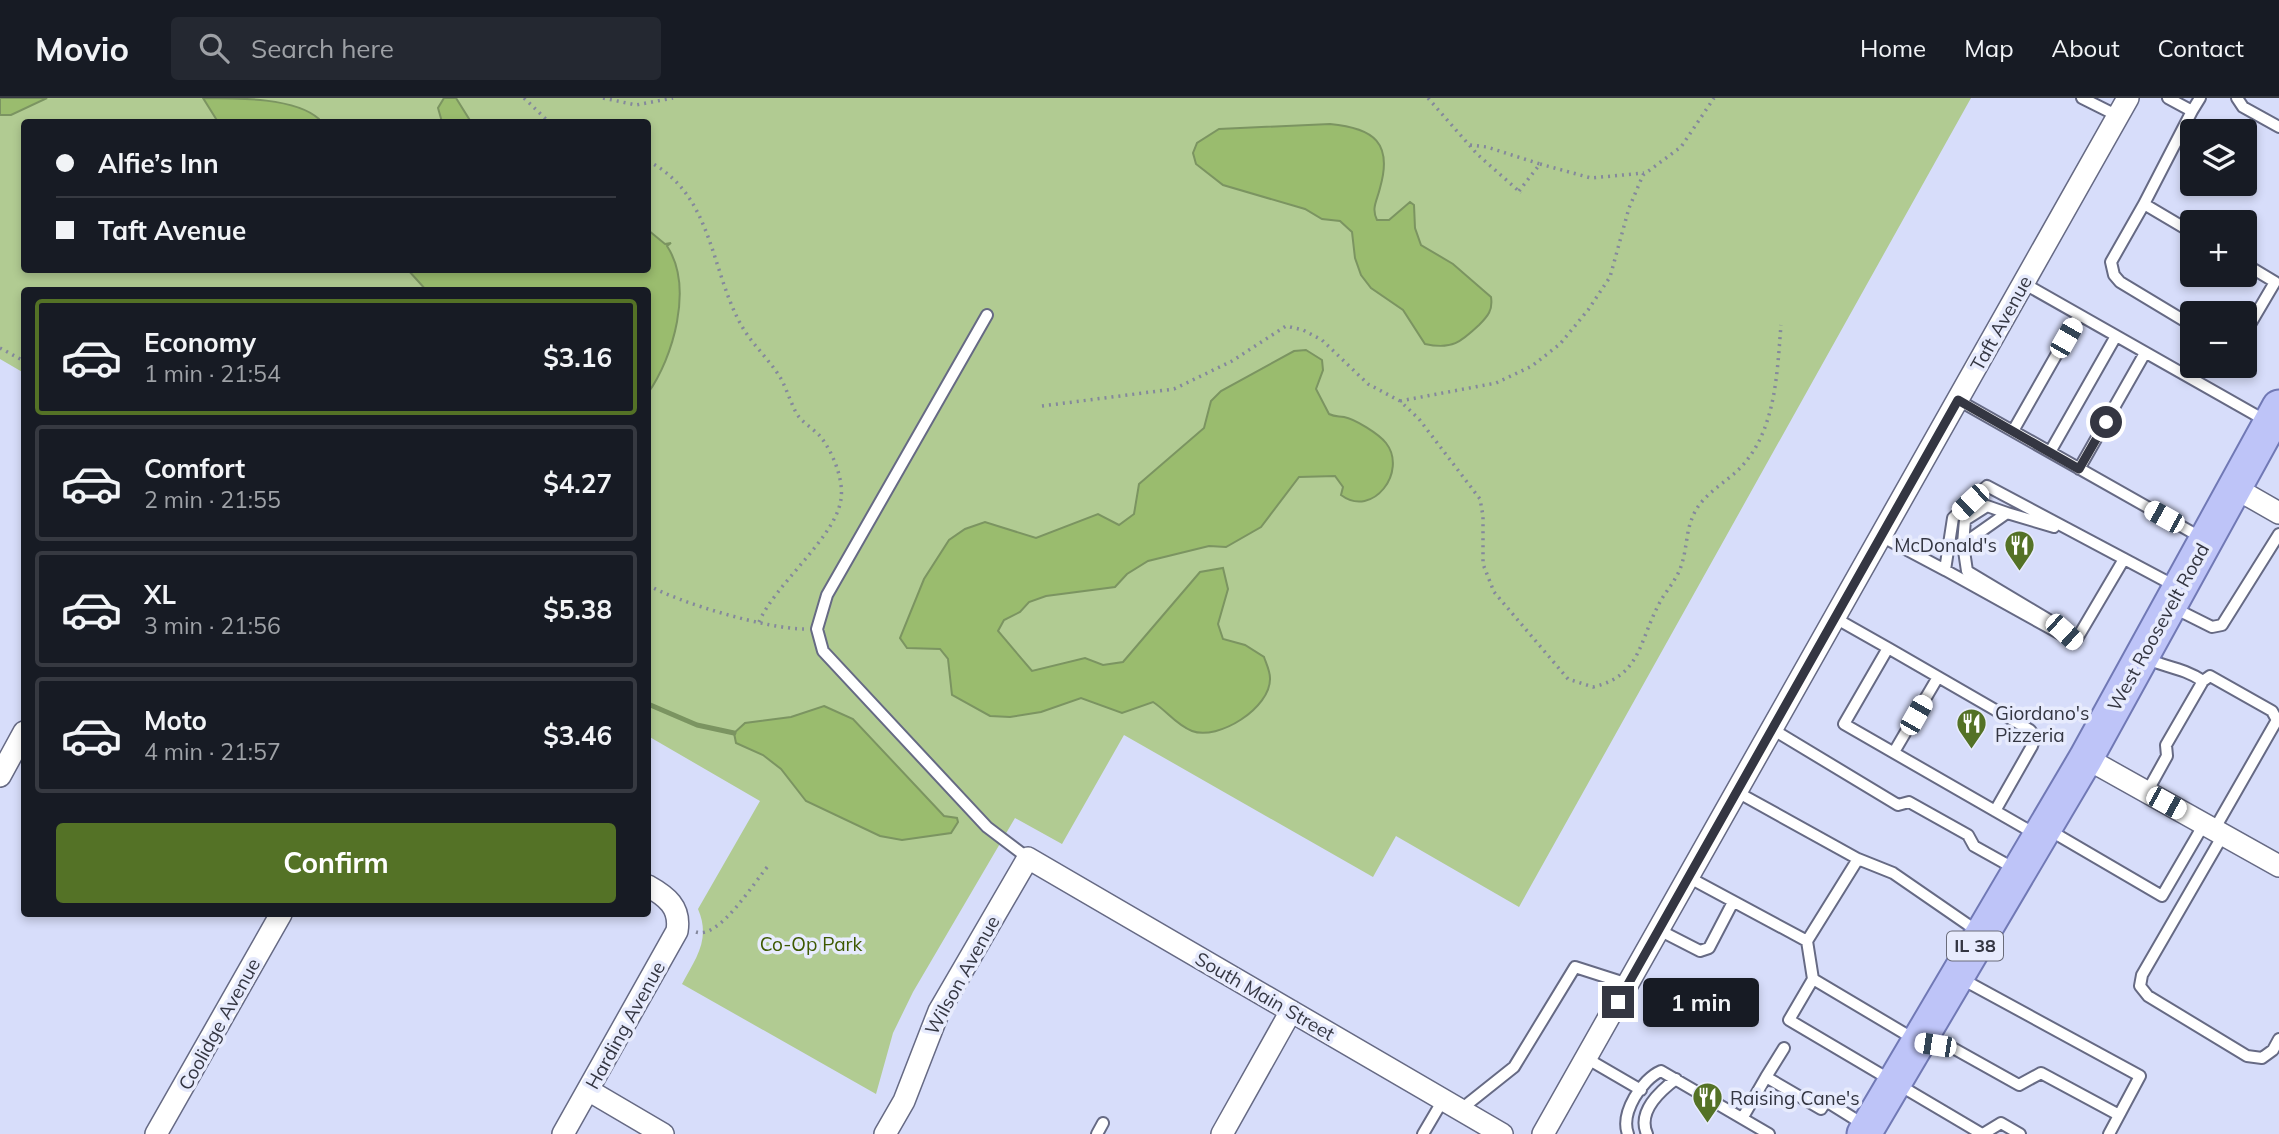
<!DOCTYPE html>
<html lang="en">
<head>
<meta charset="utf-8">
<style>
	body { margin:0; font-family:Mulish,sans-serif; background:#242831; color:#f1f3f6; height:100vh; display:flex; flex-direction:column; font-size:26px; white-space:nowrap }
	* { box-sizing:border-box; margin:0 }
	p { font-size:23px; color:#9ea1a6 }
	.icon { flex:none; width:38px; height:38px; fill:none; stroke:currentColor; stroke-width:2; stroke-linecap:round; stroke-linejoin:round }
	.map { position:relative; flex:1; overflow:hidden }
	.side { position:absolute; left:21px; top:189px; width:630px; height:630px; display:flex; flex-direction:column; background:#171b24; border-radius:7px; box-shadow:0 4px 10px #0003 }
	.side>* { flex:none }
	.hud { position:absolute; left:21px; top:21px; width:630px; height:154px; border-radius:7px; box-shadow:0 4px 10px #0003; display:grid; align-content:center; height:154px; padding:0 35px; background:#171b24 }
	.controls { position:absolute; left:2180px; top:21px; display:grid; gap:14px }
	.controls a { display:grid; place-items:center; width:77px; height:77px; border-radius:7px; background:#171b24; box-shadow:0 4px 10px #0003; font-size:35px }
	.end { position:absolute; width:32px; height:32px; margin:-16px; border:9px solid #343642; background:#fff; box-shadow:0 0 0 4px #fff }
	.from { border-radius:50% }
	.bubble { position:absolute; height:49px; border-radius:7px; background:#171b24; box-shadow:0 4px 10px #0003; font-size:23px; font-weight:700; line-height:49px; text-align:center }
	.car { position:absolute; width:21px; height:42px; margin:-21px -10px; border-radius:9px; box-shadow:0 0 5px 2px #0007; background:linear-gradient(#fff 24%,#345 0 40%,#fff 0 76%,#345 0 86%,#fff 0) }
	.hud b { display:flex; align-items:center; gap:24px; height:66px; font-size:26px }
	.hud b+b { border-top:2px solid #363941 }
	.hud i { width:18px; height:18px; background:#f1f3f6 }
	ul { padding:12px 0 0; list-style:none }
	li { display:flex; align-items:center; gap:21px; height:116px; margin:0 14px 10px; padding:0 21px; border:4px solid #363941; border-radius:7px }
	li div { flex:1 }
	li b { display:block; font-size:26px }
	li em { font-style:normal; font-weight:700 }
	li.selected { border-color:#547226 }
	li>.icon { width:63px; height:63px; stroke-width:1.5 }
	.button { display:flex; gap:14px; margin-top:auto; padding:14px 35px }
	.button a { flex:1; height:80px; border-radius:7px; background:#547226; color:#fff; font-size:28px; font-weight:700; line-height:80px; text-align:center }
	header { display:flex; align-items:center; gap:42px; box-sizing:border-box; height:98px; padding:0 35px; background:#171b24; border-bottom:2px solid #363941 }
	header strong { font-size:33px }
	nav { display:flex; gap:38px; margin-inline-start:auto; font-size:24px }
	.search { width:490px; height:63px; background:#242831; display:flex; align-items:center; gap:18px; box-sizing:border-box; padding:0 24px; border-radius:7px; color:#9ea1a6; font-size:26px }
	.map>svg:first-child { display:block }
	.green { fill:#b1cb92; fill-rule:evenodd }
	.water { fill:#9abc6e; stroke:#7b9461; stroke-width:2 }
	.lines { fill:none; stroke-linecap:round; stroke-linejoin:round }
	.stream { stroke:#7b9461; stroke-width:5 }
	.service-casing { stroke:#666a84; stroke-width:14 }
	.minor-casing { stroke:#666a84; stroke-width:24 }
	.primary-casing { stroke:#7179b5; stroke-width:37 }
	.path { stroke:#84889c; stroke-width:3.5; stroke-dasharray:2 5; stroke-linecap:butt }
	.service { stroke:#fff; stroke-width:10 }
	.minor { stroke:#fff; stroke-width:21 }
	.primary { stroke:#bec4f8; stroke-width:33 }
	.route { stroke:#343642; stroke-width:9 }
	.labels { text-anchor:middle; stroke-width:7; stroke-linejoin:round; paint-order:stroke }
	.shield { fill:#e7ebfd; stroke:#6a6c7a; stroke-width:2 }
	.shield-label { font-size:18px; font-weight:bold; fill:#343642 }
	.street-label { font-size:19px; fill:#343642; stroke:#e7ebfd }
	.poi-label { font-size:19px; fill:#343642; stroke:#e7ebfd; text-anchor:start }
	.park-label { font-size:19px; fill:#3d5900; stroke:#e7ebfd }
</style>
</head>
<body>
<header>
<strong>Movio</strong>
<div class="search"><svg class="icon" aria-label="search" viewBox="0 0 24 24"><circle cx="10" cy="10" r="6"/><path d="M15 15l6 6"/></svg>Search here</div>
<nav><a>Home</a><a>Map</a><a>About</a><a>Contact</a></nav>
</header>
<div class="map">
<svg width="2279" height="1036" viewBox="0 0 2279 1036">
	<rect width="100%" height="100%" fill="#d7ddfa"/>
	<path class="green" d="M0,0H1971L1519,809L1396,738L1373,779L1124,637L1062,746L1015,720L913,894L893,935L876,996L682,886C696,860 711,841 698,811L760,703L648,638V192H24V275L0,261ZM24,24H648V172H24Z"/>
	<path class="water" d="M0,0H47L11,17H0Z
		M203,0C240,0 296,0 319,21V24H218Z
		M444,0H456L471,24H442L438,10Z
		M1330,26C1374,30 1393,45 1380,90C1377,103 1371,110 1377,122H1389L1410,104L1414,107L1415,130L1421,147L1453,166L1491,199C1493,212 1488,218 1479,227C1461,244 1452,252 1425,246L1403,212L1371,190L1361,177L1355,160L1352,134L1340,123L1322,121L1305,111L1223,87L1196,66L1193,55L1197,45L1219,31Z
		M648,132L665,146L671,145L667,148C694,189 673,260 648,295V192H426L408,172H648Z
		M1306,252L1322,262L1323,272L1316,291L1329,316C1335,319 1338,318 1344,319C1355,321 1379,336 1386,345C1408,373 1373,421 1341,397L1343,389L1335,378L1299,379L1261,429L1226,449L1209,448L1148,463L1127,476L1115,489L1046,498L1029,504L1020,514L1004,522L998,533L1032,573L1085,560L1103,567L1123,564L1200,474L1223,470L1228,491L1218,526L1223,541L1245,547L1264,559C1266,565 1270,573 1270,580C1271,610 1218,643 1192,633C1176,627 1167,613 1153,604L1122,615L1081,600L1041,614L1010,619L990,618L952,597L948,561L940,551L907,550L900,540L924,481L949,442L965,431L985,424L1036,440L1098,416L1119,427L1134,416L1139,386L1204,330L1211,303L1221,293L1294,253Z
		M824,608L853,621L944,718L957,720L958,724L951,735L902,742L880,738L806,703L781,671L763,657L736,645L734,635L745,625L791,619Z"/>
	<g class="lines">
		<path class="stream" d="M648,606L697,627L734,635"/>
		<defs>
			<path id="service" d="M2082,0L2118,18
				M2168,0L2192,13L2200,0
				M2237,0L2243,9L2279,29
				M2144,106L2192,13
				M2193,135L2144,106L2111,164L2114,177L2120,184L2193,228
				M2245,166L2275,184L2245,235
				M2023,185L2268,324
				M987,217L827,497L817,531L823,553L987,729L1028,760
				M1958,302L2202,440
				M2013,333L2079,217
				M2050,354L2116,238
				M2079,371L2145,255
				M2054,429L2007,415L1963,446L1967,473L2054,525
				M1881,438L1945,472
				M1963,446L1965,422L1987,408L2007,415
				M2124,461L2075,544L1945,472L1953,420L1987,388L2177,489
				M2172,509L2212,529L2222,527L2279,436
				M1835,520L1888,550L1844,626L2037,737
				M1888,550L2030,632L2035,639L2032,648L1995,713
				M2144,560C2165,569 2184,570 2203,583L2166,647L2167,658L2147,694
				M2203,583L2210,578L2272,613L2277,622L2214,732
				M1772,631L1898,707L1909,704L1968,737L1974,748L2017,772
				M1894,654L1938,579
				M1737,694L1858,761
				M2049,732L2162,798L2204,726
				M2223,737L2142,877L2140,888L2148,898L2247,958L2262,960L2273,952L2279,941
				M1688,779L1807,843
				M1659,832L1700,853L1709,850L1733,804
				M1960,880L2140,978L2109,1036
				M1813,881L1807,843L1858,761L1893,775L1980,835
				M1586,960L1641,992
				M1766,979L1784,950
				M1460,1012L1514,969L1575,869L1628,886
				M1743,1019L1766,979L1821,1011L1826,1003L1866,1028
				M1097,1036L1103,1025
				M1423,1036L1443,1002
				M1628,1036C1620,1015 1642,981 1661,973L1769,1036
				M1647,1036C1637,1014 1660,993 1676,981
				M1982,1036L1789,922L1813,881L1919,944L1951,949L2019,987L2041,975L2119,1017
				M1983,1036L2001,1025L2020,1036"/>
			<path id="minor" d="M2235,390L2279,415
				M2086,660L2279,768
				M0,678L24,634
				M588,992L663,1036
				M156,1036L281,816
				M563,1036L677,833C681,809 666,798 648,788
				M885,1036L904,1003L939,913L1028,760L1502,1036
				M1222,1036L1291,913
				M1543,1036L2128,0"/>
			<path id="primary" d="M1864,1036L2086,660L2279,309"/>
		</defs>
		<use href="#service" class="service-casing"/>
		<use href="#minor" class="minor-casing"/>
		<use href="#primary" class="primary-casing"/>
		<path class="path" d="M524,0L549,24
			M603,0L636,7L673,0
			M1428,0L1477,56L1521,95
			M1470,47L1487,49L1540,66L1519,93
			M648,63C712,96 710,169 740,225C750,244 766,258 778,276C787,289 790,306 799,319C805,326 813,331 819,337C832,352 844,381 841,401C836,439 776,485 759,524
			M1540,66L1591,80L1644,75
			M0,250L24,263
			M1400,303L1496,285L1532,268L1560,246L1588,212L1610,179L1629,110L1643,77L1681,49L1714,0
			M1042,308L1174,291L1232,263L1286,228L1303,232L1322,242L1368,286L1400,303L1419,321L1480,401L1483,418V466L1494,494L1568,581L1593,589C1641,578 1639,543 1659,506C1666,492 1678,481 1682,465C1687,450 1686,433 1693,418C1702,396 1726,385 1741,369C1776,332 1777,275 1781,227
			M648,487C679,505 768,531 804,531
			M696,834C719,842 754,784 769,767"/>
		<use href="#service" class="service"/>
		<use href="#minor" class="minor"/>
		<use href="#primary" class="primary"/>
	</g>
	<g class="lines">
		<path class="route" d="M1618,904L1958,302L2079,371L2106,324"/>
	</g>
	<defs>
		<symbol id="restaurant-pin" viewBox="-11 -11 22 30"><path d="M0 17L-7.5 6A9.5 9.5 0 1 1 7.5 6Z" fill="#547226" stroke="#e7ebfd"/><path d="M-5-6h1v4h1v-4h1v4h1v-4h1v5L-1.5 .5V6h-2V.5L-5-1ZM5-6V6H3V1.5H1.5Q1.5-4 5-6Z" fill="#fff"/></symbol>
	</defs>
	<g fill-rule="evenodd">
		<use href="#restaurant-pin" x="2002" y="430" width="35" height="47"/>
		<use href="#restaurant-pin" x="1954" y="608" width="35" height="47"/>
		<use href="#restaurant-pin" x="1690" y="982" width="35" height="47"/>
	</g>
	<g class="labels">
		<rect class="shield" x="1947" y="833.5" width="56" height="29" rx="5"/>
		<g class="shield-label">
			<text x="1975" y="854">IL 38</text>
		</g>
		<g class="street-label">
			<text transform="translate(2001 225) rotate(-61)" y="7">Taft Avenue</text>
			<text transform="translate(2158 529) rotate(-61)" y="7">West Roosevelt Road</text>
			<text transform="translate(962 877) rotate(-61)" y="7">Wilson Avenue</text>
			<text transform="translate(1265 898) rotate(30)" y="7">South Main Street</text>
			<text transform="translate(219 926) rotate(-61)" y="7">Coolidge Avenue</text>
			<text transform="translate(625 927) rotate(-61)" y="7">Harding Avenue</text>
		</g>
		<g class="poi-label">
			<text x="1997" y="454" text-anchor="end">McDonald's</text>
			<text x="1995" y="622">Giordano's<tspan x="1995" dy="22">Pizzeria</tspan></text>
			<text x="1730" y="1007">Raising Cane's</text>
		</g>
		<g class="park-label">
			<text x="811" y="853">Co-Op Park</text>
		</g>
	</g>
</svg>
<div class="controls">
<a><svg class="icon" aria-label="layers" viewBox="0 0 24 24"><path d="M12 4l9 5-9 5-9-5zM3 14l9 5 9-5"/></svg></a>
<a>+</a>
<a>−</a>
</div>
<i class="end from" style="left:2106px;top:324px"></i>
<i class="end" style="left:1618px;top:904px"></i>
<div class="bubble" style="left:1643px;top:880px;width:116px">1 min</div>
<i class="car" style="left:2066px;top:240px;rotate:30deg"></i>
<i class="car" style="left:1970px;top:404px;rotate:227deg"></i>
<i class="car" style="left:2164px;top:419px;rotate:299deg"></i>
<i class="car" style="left:2064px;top:534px;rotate:132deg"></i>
<i class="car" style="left:1916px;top:617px;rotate:30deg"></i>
<i class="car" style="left:2166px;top:705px;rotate:119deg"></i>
<i class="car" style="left:1935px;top:947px;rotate:279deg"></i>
<div class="hud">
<b><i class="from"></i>Alfie’s Inn</b>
<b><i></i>Taft Avenue</b>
</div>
<section class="side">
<ul>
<li class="selected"><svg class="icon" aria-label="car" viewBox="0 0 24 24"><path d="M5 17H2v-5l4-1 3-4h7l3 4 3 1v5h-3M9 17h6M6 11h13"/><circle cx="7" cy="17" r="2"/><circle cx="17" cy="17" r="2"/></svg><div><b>Economy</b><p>1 min · 21:54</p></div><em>$3.16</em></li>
<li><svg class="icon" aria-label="car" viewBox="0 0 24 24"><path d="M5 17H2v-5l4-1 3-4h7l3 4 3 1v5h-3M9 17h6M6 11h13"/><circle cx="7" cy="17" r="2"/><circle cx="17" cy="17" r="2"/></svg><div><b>Comfort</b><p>2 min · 21:55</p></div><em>$4.27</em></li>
<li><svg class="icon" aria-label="car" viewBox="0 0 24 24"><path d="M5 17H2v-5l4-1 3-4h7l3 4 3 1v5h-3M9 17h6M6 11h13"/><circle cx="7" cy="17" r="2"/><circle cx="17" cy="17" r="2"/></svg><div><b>XL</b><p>3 min · 21:56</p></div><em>$5.38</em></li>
<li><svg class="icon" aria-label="car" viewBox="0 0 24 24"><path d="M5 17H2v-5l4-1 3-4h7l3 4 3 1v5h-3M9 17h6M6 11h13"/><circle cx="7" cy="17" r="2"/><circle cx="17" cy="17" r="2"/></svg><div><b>Moto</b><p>4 min · 21:57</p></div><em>$3.46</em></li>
</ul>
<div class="button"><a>Confirm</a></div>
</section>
</div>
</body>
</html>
